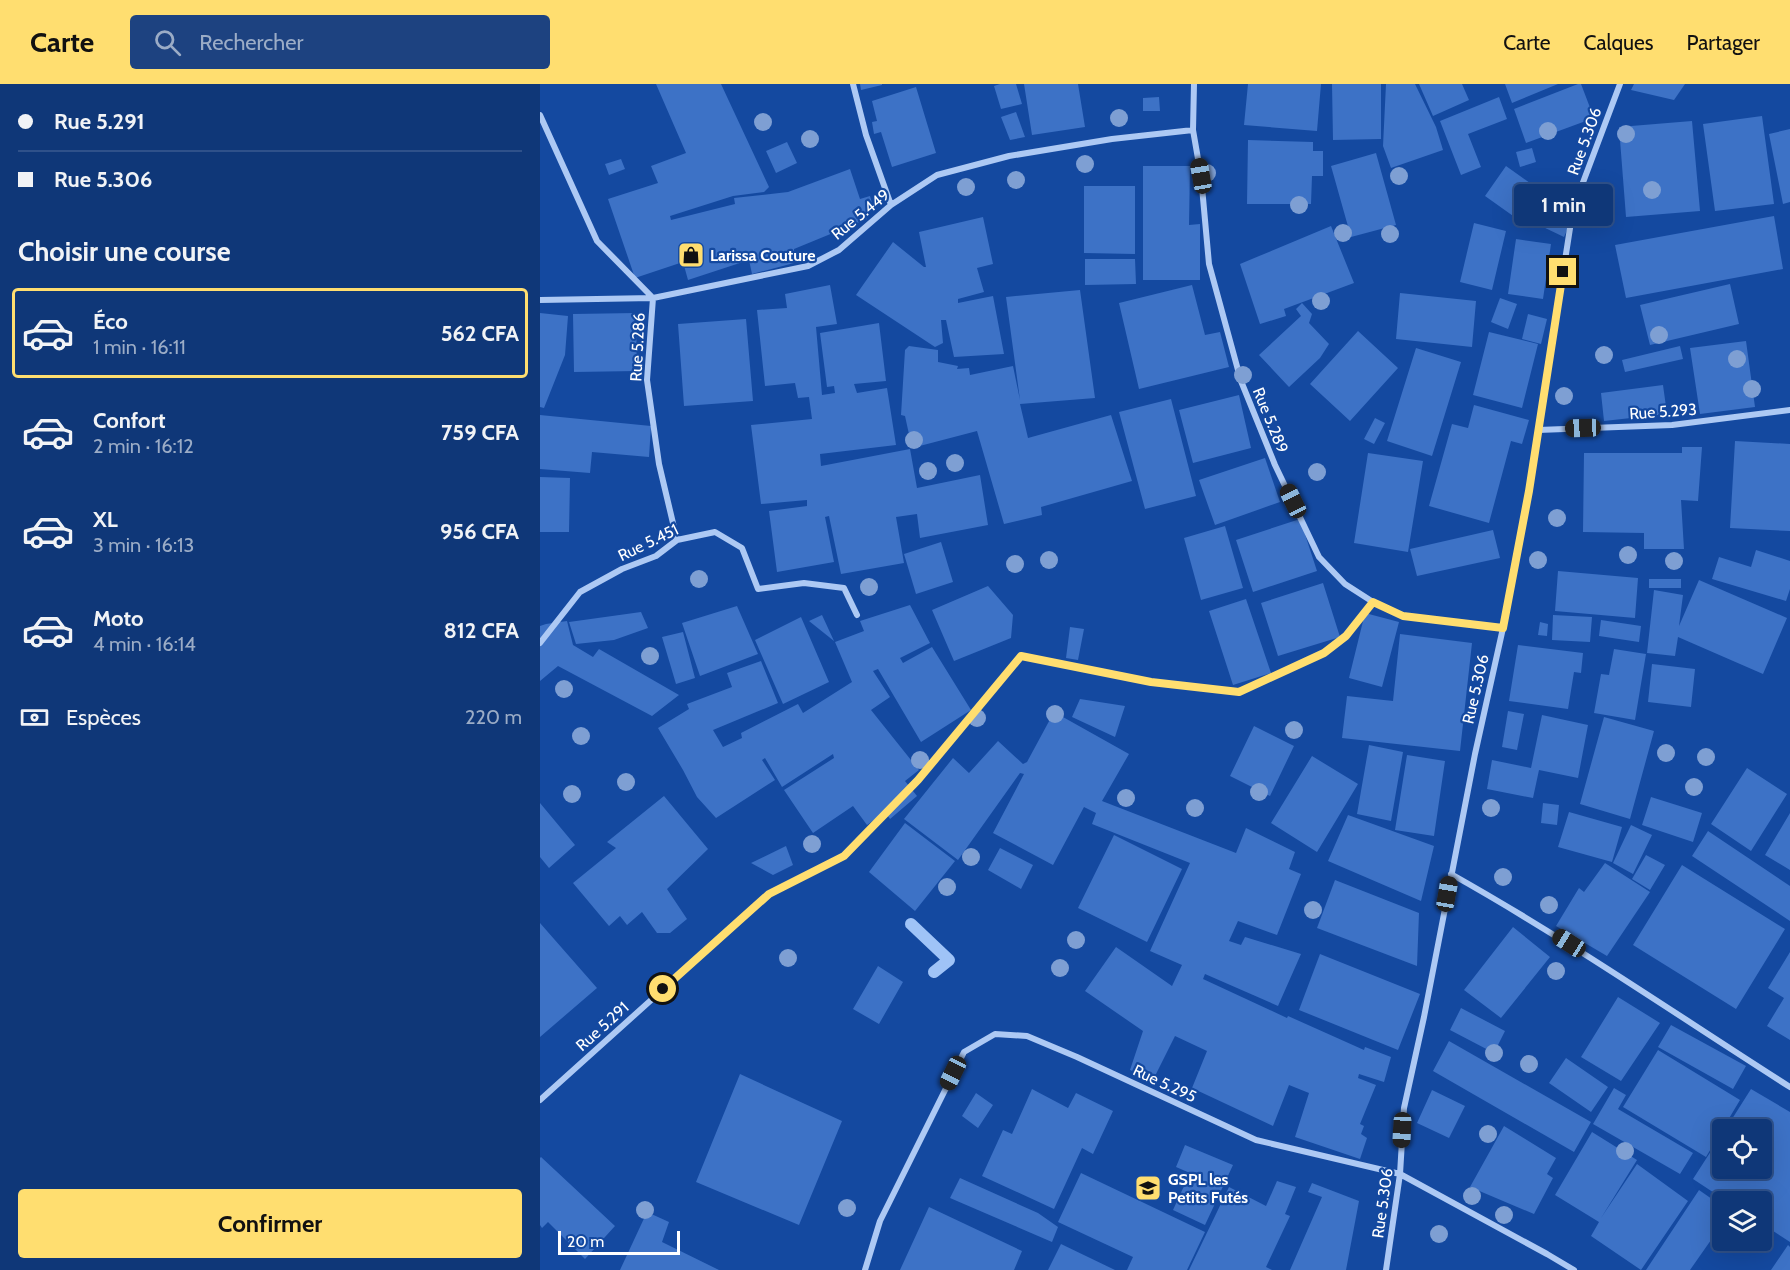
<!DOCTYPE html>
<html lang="fr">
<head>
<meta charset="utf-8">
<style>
	body { margin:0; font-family:Cabin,sans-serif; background:#1d4280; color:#f1f3f6; height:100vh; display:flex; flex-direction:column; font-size:22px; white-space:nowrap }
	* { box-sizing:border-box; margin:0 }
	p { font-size:20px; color:#9bacc6 }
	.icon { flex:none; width:33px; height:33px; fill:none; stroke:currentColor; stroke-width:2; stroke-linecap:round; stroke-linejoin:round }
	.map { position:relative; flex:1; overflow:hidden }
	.sheet { display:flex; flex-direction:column; background:#0f3778; width:540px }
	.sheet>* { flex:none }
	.guide { display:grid; align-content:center; height:132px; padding:0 18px; background:#0f3778 }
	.buttons { position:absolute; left:1172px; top:1035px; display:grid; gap:12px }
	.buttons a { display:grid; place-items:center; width:60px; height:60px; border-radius:6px; background:#0f3778; box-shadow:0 6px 24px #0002,0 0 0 2px #2f518a; font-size:30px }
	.scale { position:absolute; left:18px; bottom:15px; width:122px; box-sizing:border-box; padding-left:6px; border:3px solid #fff; border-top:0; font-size:16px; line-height:21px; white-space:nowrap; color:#fff; -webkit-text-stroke:4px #1449a0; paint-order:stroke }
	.end { position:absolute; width:27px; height:27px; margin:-14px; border:8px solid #ffde70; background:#111; box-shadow:0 0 0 3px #111 }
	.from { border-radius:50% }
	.bubble { position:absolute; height:42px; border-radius:6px; background:#0f3778; box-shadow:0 6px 24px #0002,0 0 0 2px #2f518a; font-size:20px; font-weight:800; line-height:42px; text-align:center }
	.car { position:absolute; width:18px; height:36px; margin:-18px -9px; border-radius:8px; box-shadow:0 0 4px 2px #0007; background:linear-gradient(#222 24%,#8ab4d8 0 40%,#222 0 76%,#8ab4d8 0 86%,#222 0) }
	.guide b { display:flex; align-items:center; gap:21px; height:57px; font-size:22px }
	.guide b+b { border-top:2px solid #2f518a }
	.guide i { width:15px; height:15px; background:#f1f3f6 }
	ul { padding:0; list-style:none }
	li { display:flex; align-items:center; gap:18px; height:90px; margin:0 12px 9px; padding:0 6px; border:3px solid transparent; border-radius:6px }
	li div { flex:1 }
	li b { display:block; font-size:22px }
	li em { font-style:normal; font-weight:800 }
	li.selected { border-color:#ffde70 }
	li>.icon { width:54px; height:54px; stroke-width:1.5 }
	h2 { padding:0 18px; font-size:27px; line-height:72px }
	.pay { display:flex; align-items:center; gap:15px; height:66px; padding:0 18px; font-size:22px }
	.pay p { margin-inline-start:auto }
	.primary-button { display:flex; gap:12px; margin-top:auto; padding:12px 18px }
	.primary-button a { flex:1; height:69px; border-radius:6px; background:#ffde70; color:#111; font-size:24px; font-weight:800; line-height:69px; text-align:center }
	header { display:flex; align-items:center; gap:36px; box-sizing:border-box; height:84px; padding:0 30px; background:#ffde70; color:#111 }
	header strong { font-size:28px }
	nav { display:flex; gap:33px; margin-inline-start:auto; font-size:21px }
	.search { width:420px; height:54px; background:#1d4280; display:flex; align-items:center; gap:15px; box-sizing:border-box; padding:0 21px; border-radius:6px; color:#9bacc6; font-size:22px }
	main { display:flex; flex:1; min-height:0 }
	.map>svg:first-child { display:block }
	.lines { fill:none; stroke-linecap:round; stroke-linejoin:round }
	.stream { stroke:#9fc3f7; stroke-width:12 }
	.building { fill:#3d72c6 }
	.minor { stroke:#adc9f4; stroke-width:6 }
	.tree { fill:#7e9fd3 }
	.route { stroke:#ffde70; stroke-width:8 }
	.labels { text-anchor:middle; stroke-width:4.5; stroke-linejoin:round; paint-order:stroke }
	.street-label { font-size:16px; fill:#fff; stroke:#1449a0 }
	.poi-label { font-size:16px; font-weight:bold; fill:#fff; stroke:#1449a0; text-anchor:start }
</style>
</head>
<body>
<header>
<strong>Carte</strong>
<div class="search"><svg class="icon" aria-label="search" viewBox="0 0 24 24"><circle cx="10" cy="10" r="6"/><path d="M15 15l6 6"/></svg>Rechercher</div>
<nav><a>Carte</a><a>Calques</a><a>Partager</a></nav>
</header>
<main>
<section class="sheet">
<div class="guide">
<b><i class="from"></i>Rue 5.291</b>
<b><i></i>Rue 5.306</b>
</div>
<h2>Choisir une course</h2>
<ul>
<li class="selected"><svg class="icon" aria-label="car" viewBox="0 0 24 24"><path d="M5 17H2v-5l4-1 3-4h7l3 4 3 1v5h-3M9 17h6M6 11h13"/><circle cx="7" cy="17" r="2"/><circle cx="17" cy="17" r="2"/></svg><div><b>Éco</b><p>1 min · 16:11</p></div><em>562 CFA</em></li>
<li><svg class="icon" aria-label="car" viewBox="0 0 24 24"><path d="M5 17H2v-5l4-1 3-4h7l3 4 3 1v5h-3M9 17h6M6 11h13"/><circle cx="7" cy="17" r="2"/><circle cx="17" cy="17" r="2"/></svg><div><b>Confort</b><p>2 min · 16:12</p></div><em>759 CFA</em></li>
<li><svg class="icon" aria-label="car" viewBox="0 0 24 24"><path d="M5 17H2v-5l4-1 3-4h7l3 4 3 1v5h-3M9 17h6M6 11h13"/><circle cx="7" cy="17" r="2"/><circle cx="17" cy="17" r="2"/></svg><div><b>XL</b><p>3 min · 16:13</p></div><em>956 CFA</em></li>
<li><svg class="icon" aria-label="car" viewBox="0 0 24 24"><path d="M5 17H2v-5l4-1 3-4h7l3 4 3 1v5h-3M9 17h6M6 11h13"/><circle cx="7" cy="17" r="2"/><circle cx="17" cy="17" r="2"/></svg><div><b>Moto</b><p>4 min · 16:14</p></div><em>812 CFA</em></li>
</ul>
<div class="pay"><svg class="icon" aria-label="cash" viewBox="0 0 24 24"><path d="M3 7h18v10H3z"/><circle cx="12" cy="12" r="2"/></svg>Espèces<p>220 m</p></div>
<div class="primary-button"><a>Confirmer</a></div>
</section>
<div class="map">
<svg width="1250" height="1186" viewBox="0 0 1250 1186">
	<rect width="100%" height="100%" fill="#1449a0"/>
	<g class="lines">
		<path class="stream" d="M371,840L409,876L394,888"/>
	</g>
	<path class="building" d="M116,0H181L229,103L224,108L193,112L130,132L131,136L195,120L194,114L248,108L310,85L320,115L330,112L334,126L325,129L327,135L254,165V179L212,190L209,176L148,196L143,178L95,194L68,115L118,99L111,82L146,69Z
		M320,0H342V1L321,6Z
		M460,0H476L482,20L461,25L454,2Z
		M484,0H538L545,43L492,51Z
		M708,0H781L777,47L704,41Z
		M792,0H841V55L793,56Z
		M846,0H875L896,43L903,66L851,84L843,62Z
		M879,0H922L929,16L893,32Z
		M965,0H1018L972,19Z
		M1038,0H1041L1054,34L986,59L974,25Z
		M1094,0H1145L1134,16L1091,6Z
		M376,3L396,69L352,83L341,48L334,50L332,38L337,37L332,17Z
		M619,13L620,27H603V14Z
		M959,13L967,35L928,50L941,83L921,91L900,37Z
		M476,28L485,53L470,56L461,33Z
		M1222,32L1234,120L1175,127L1163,40Z
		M1152,37L1160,127L1086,133L1079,43Z
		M1250,45V118L1243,120L1229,50Z
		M708,56L773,58V67H783V92H772L771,120H707Z
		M247,58L257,79L236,89L226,67Z
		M992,64L996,78L980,83L976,68Z
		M836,69L856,141L811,153L791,82Z
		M81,75L85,85L69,91L65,80Z
		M603,82H650L649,141L660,140V196H603Z
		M966,82L1004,109L983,139L945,112Z
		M544,102H595V170L544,169Z
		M1011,122L1033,133L1024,153L1001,142Z
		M1234,132L1243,185L1086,214L1075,161Z
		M443,133L453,180L437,184L444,208L418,215V219L453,212L464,270L414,273L406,236H401L403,259L395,263L316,211L353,158L384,183H386L379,148Z
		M934,139L966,147L952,206L920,198Z
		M791,142L814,199L744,225L746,232L720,240L700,180Z
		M976,155L1011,160L1003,215L968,210Z
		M545,175H595L596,200L545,201Z
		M1190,200L1199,240L1110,261L1100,221Z
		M290,201L297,240L276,243L282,311L295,309L294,302L287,303L280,249L339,239L346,297L314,300L317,309L347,304L356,361L280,370L281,382L370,365L377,404L440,391L448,441L380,454L377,430L356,433L364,479L301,490L289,432L285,433L294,478L237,488L229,427L267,422V416L221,420L211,341L272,335L269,313L258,314L255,299L225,302L217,226L247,224L245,210Z
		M652,201L665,251L680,248L689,283L599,305L579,219Z
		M540,206L555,314L480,320L488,354L571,331L592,397L501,423L502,431L464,440L437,347L372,364L365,332L361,331L365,266L369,262L398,266V278L418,282L417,285L429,284L430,291L473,282L480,316L466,213Z
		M860,209L936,217L932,263L856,255Z
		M960,214L977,220L968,245L951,238Z
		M762,219L772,230L769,239L789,260L780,274L749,303L719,271L761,232L756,225Z
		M0,229L28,232L25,271L4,324L0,323Z
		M96,229L97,287L34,288L33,230Z
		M988,230L1007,235L1001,260L982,255Z
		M206,235L213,317L144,322L138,240Z
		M818,247L858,284L810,337L770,300Z
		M949,248L998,260L982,324L933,311Z
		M1206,257L1215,323L1160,330L1150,264Z
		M1140,262L1143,275L1085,288L1082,276Z
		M876,264L921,278L892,372L847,357Z
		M1123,301L1127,330L1064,337L1061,309Z
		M699,311L711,364L653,379L639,326Z
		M631,315L656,412L605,425L579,328Z
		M934,321L989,336L982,360L971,357L949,439L889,422L912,340L928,344Z
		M0,331L111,342L109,373L52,368L50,389L0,385Z
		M835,334L845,339L834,360L824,355Z
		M1195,357L1250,360V447L1190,444Z
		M1142,363H1162L1158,417L1141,416L1144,465H1104V449L1043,448L1044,369H1142Z
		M828,369L883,377L868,468L814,459Z
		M725,374L740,418L675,441L659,396Z
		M0,393L30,394L29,448H0Z
		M760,435L777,487L713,508L696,456Z
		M685,442L703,504L661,516L644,454Z
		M953,446L960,474L877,492L870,465Z
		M401,458L413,498L376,510L364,470Z
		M1216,466L1250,477V505L1246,517L1172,495L1179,473L1211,483Z
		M1018,487L1098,494L1095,534L1015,527Z
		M1109,495H1141V504H1109Z
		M1159,496L1247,534L1223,590L1138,553L1135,572L1107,569L1114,506L1143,511L1139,542Z
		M783,499L800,553L738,572L721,519Z
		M448,502L473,531L471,554L414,577L392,526Z
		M706,515L731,589L693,601L669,527Z
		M370,521L390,559L360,574L363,579L392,563L431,626L381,658L338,585L333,587L350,613L331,626L379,686L365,697L377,712L350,735L345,728L327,741L313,722L273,749L244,706L294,674L293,670L242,703L225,674L222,676L235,696L176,734L157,713L143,686L118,644L149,625L147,620L192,603L187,589L221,577L238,619L173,646L183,663L202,654L201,649L258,620L263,629L312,598L295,558L324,547L320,537Z
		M197,522L218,570L160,592L142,539Z
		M101,528L108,544L74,556L36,560L29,538Z
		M825,529L859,538L842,603L809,594Z
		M282,531L294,557L269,537Z
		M1013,531L1052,533L1050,558L1012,556Z
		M261,533L289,598L243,620L215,556Z
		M1061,536L1101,542L1099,558L1059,552Z
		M27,537L33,561L53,573L59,565L139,611L112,632L18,582L0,597V542L6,540Z
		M1000,538L1008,540L1007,552L998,551Z
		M530,543L544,545L538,576L526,574Z
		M143,548L155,594L136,600L122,553Z
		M860,550L932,559L920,667L802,654L807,612L853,617Z
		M978,561L1043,569L1041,589L1034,588L1028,625L969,617Z
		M1074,565L1106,570L1095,636L1054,629L1061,590L1069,591Z
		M1112,580L1155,585L1151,623L1108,618Z
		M540,615L585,622L575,653L532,633Z
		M968,627L984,630L977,666L962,663Z
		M514,628L589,670L562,717L696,769L706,744L755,768L749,785L761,790L737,851L698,837L689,857L701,861L705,853L761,870L738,922L665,890L663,895L747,934L748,932L824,966L825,963L851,973L844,998L819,990L818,994L836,1001L820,1040L824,1042L821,1050L827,1054L820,1075L755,1053L769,1009L749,1001L733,1042L652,1004L667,967L635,952L613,996L590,986L603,947L545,907L576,863L632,902L642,881L610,867L650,779L552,740L556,729L544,723L513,781L453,749L484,690L480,689L418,776L364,735L413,674L429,689L458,657L483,680L487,678Z
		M1002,631L1048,641L1038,694L999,686L993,714L947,705L952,676L991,684Z
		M1064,633L1114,647L1090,735L1040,720Z
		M714,642L754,662L730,712L690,692Z
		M829,661L863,668L851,737L817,730Z
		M867,671L905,677L894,752L855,746Z
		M772,672L818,700L777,768L731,739Z
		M1207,684L1247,710L1211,767L1171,740Z
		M124,712L168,765L127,805L147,835L130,849H117L102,828L87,841L80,832L69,842L33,799L76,764L67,758Z
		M1111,713L1162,729L1153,758L1102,741Z
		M0,719L35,761L9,784L0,773Z
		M1003,719L1019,721L1017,741L1001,739Z
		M1029,728L1082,743L1072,778L1018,763Z
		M1250,729V786L1225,771Z
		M808,731L894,762L881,817L788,777Z
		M365,739L415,777L375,827L329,788Z
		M1091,741L1112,751L1093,790L1073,779Z
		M1168,747L1250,802V837L1152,772Z
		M574,751L642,785L607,858L538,824Z
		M246,762L253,781L233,791L211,779Z
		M460,764L493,781L481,805L448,786Z
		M1106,771L1125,781L1110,806L1092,795Z
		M1065,779L1110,808L1067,872L1016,842L1039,804L1044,808Z
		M1142,781L1245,845L1196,925L1093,861Z
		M795,796L879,829L877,882L777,844Z
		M0,839L57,904L0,953Z
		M973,843L1010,873L961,934L924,906Z
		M1250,868V956L1227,942L1244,914L1228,904Z
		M780,870L880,910L858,966L759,926Z
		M338,882L363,898L339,940L313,925Z
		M1078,913L1120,939L1081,997L1041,973Z
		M921,924L965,947L954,969L910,946Z
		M1131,941L1206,982L1193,1005L1118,963Z
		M909,957L1051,1038L1034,1068L893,987Z
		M1118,966L1200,1016L1166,1073L1083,1023Z
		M1026,974L1068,1003L1051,1028L1009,999Z
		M200,990L302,1037L259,1141L156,1098Z
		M1074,1004L1086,1011L1078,1025L1153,1069L1140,1090L1053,1040Z
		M492,1005L528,1024L536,1009L573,1027L553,1070L542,1064L514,1125L442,1092L463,1046L472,1050Z
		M1211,1005L1250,1028V1158L1221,1139V1118H1188L1153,1095L1182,1050V1084H1221V1046H1185Z
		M892,1006L925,1022L909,1054L877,1039Z
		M436,1009L453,1021L438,1044L422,1032Z
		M964,1042L1016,1074L1007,1090L1013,1094L994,1130L930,1103Z
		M1052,1048L1097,1076L1061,1134L1097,1080L1148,1117L1101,1186L1051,1152L1059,1138L1015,1111Z
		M645,1061L693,1081L665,1141L633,1126L650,1089L636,1083Z
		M1,1073L75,1142L45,1175L8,1138L2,1144L0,1141V1074Z
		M541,1089L665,1148L647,1186H587L593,1173L518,1138Z
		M420,1094L498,1129L518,1143L512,1158L410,1114Z
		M737,1097L756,1103L745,1130L750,1132L726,1183L732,1186H649L689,1103L726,1122Z
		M772,1099L819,1117L806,1186H750L782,1113L768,1108Z
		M1159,1106L1182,1122V1149L1178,1146L1150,1186H1106Z
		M389,1123L482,1167L474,1186H360Z
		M107,1128L129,1138L122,1158L179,1186H80Z
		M1192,1156H1208L1202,1165Z
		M521,1160L575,1186H508Z
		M1248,1161L1250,1163V1186H1231Z"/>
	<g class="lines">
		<path class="minor" d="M313,0L326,51L351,121
			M654,0L653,46L661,92L669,180L701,297L735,381L779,473L805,500L833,518L863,532L963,544
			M0,31L57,157L113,214L107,296L119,380L137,456
			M0,216L113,214L268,182L299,166L351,121L397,91L469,72L572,55L653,46
			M998,346L1132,341L1250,326
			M0,559L40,508L82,485L116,472L137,456L175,448L202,464L218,505L264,499L304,504L317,531
			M911,790C1027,855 1137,931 1250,1003
			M0,1016L229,810L304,772L378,696L481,572L611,598L699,608L784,569L806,552L833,518
			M325,1186L340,1137L424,968L455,950L487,952L537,973L716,1056L860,1090L1007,1170L1034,1186
			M846,1186L860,1090L864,1024L884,933L935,670L963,544L989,407L1033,125L1080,0"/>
	</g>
	<g class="tree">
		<circle cx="579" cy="34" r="9"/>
		<circle cx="223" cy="38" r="9"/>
		<circle cx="1008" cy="47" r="9"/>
		<circle cx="1086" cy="50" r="9"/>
		<circle cx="270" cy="55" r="9"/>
		<circle cx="545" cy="80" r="9"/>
		<circle cx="667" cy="89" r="9"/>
		<circle cx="859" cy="92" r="9"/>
		<circle cx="476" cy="96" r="9"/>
		<circle cx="426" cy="103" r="9"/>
		<circle cx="1112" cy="106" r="9"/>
		<circle cx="759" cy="121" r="9"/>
		<circle cx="803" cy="149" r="9"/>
		<circle cx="850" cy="150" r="9"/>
		<circle cx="781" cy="217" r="9"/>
		<circle cx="1119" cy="251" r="9"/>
		<circle cx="1064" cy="271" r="9"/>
		<circle cx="1197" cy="275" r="9"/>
		<circle cx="703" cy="291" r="9"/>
		<circle cx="1212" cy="305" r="9"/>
		<circle cx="1024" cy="312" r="9"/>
		<circle cx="374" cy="356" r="9"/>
		<circle cx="415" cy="379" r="9"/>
		<circle cx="388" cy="387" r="9"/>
		<circle cx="777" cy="388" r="9"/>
		<circle cx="1017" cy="434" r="9"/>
		<circle cx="1088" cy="471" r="9"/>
		<circle cx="509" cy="476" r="9"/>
		<circle cx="998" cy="476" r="9"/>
		<circle cx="1134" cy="477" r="9"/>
		<circle cx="475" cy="480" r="9"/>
		<circle cx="159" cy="495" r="9"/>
		<circle cx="329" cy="503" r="9"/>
		<circle cx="110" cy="572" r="9"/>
		<circle cx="24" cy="605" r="9"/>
		<circle cx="515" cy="630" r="9"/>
		<circle cx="437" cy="634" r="9"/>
		<circle cx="754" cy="646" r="9"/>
		<circle cx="41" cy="652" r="9"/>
		<circle cx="1126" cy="669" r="9"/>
		<circle cx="1166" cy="673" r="9"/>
		<circle cx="380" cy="676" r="9"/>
		<circle cx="86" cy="698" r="9"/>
		<circle cx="1154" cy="703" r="9"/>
		<circle cx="719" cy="708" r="9"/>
		<circle cx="32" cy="710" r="9"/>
		<circle cx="586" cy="714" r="9"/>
		<circle cx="655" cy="724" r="9"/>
		<circle cx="951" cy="724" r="9"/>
		<circle cx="272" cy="760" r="9"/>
		<circle cx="431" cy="773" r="9"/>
		<circle cx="963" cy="793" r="9"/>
		<circle cx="407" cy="803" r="9"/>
		<circle cx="1009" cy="821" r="9"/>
		<circle cx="773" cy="826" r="9"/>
		<circle cx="536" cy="856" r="9"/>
		<circle cx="248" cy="874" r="9"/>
		<circle cx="520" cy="884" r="9"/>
		<circle cx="1016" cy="887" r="9"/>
		<circle cx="954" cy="969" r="9"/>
		<circle cx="989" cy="980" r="9"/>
		<circle cx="948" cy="1050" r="9"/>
		<circle cx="1085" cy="1067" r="9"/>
		<circle cx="932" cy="1112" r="9"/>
		<circle cx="307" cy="1124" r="9"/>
		<circle cx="105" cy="1126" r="9"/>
		<circle cx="964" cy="1131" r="9"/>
		<circle cx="899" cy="1150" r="9"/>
	</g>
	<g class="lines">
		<path class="route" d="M123,905L229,810L304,772L378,696L481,572L611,598L699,608L784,569L806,552L833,518L863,532L963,544L989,407L1023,188"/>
	</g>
	<defs>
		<symbol id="shop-square" viewBox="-11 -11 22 22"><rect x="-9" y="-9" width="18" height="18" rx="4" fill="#ffde70" stroke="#1449a0"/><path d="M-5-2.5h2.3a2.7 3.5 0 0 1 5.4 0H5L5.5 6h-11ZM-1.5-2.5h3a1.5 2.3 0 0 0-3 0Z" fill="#111"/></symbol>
		<symbol id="school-square" viewBox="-11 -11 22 22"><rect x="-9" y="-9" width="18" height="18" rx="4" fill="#ffde70" stroke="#1449a0"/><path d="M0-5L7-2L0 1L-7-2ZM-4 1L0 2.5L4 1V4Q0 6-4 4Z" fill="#111"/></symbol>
	</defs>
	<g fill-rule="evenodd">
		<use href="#shop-square" x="136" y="156" width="30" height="30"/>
		<use href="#school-square" x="593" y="1089" width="30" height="30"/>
	</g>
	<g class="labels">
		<g class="street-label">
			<text transform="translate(1044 57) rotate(-70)" y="6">Rue 5.306</text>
			<text transform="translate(320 130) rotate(-39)" y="6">Rue 5.449</text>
			<text transform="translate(97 263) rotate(-87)" y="6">Rue 5.286</text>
			<text transform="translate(1123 327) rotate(-4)" y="6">Rue 5.293</text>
			<text transform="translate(731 336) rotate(68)" y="6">Rue 5.289</text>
			<text transform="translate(108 458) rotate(-26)" y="6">Rue 5.451</text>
			<text transform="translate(935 605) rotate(-77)" y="6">Rue 5.306</text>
			<text transform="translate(62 942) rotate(-42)" y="6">Rue 5.291</text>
			<text transform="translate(625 999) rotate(25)" y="6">Rue 5.295</text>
			<text transform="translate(842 1119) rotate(-82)" y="6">Rue 5.306</text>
		</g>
		<g class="poi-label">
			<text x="170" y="177">Larissa Couture</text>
			<text x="628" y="1101">GSPL les<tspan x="628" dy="18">Petits Futés</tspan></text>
		</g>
	</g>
</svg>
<div class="buttons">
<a><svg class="icon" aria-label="locate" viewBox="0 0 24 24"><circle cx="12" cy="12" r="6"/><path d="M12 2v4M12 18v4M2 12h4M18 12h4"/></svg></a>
<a><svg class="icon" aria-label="layers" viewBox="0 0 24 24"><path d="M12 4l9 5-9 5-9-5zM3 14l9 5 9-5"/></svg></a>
</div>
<div class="scale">20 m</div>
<i class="end from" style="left:123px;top:905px"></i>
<i class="end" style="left:1023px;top:188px"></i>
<div class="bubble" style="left:974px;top:100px;width:99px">1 min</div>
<i class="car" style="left:661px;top:92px;rotate:350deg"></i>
<i class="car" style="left:1043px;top:344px;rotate:268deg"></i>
<i class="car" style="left:753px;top:417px;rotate:334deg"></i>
<i class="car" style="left:907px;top:810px;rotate:10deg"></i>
<i class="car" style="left:1029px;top:859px;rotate:302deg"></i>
<i class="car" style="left:413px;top:989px;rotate:206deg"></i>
<i class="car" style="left:862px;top:1046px;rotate:183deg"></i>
</div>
</main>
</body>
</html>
